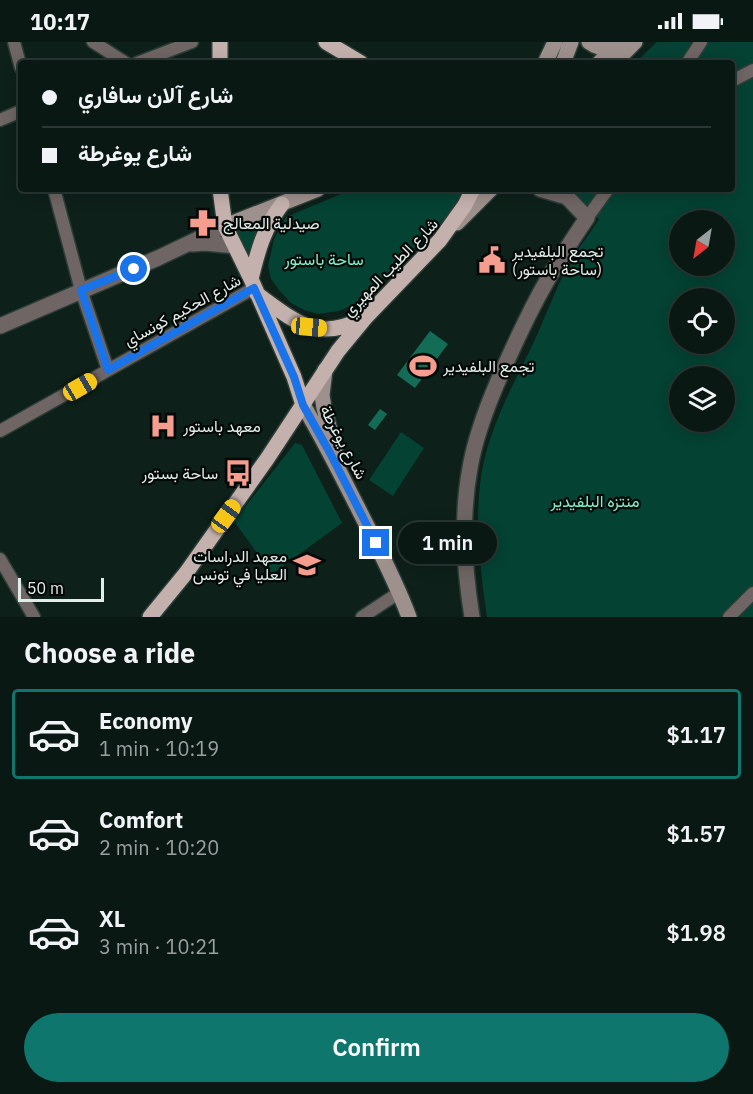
<!DOCTYPE html>
<html lang="en">
<head>
<meta charset="utf-8">
<style>
	body { margin:0; font-family:"IBM Plex Sans",Vazirmatn,sans-serif; background:#13211d; color:#f1f3f6; height:100vh; display:flex; flex-direction:column; font-size:22px; white-space:nowrap }
	* { box-sizing:border-box; margin:0 }
	p { font-size:20px; color:#99a0a0 }
	.icon { flex:none; width:33px; height:33px; fill:none; stroke:currentColor; stroke-width:2; stroke-linecap:round; stroke-linejoin:round }
	.map { position:relative; height:575px; overflow:hidden }
	.sheet { display:flex; flex-direction:column; background:#0a1814; flex:1 }
	.sheet>* { flex:none }
	.banner { position:absolute; left:18px; top:18px; width:717px; height:132px; border-radius:6px; box-shadow:0 3px 15px #0003,0 0 0 2px #2a3734; display:grid; align-content:center; height:132px; padding:0 24px; background:#0a1814 }
	.needle { width:39px; rotate:211deg }
	.buttons { position:absolute; left:669px; top:168px; display:grid; gap:12px }
	.buttons a { display:grid; place-items:center; width:66px; height:66px; border-radius:50%; background:#0a1814; box-shadow:0 3px 15px #0003,0 0 0 2px #2a3734; font-size:30px }
	.scale { position:absolute; left:18px; bottom:15px; width:86px; box-sizing:border-box; padding-left:6px; border:3px solid #e1ede8; border-top:0; font-size:16px; line-height:21px; white-space:nowrap; color:#e1ede8; -webkit-text-stroke:4px #030806; paint-order:stroke }
	.end { position:absolute; width:27px; height:27px; margin:-14px; border:8px solid #1a73e8; background:#fff; box-shadow:0 0 0 3px #fff }
	.from { border-radius:50% }
	.bubble { position:absolute; height:42px; border-radius:21px; background:#0a1814; box-shadow:0 3px 15px #0003,0 0 0 2px #2a3734; font-size:20px; font-weight:600; line-height:42px; text-align:center }
	.car { position:absolute; width:18px; height:36px; margin:-18px -9px; border-radius:8px; box-shadow:0 0 4px 2px #0007; background:linear-gradient(#f5c518 24%,#345 0 40%,#f5c518 0 76%,#345 0 86%,#f5c518 0) }
	.banner b { display:flex; align-items:center; gap:21px; height:57px; font-size:22px }
	.banner b+b { border-top:2px solid #2a3734 }
	.banner i { width:15px; height:15px; background:#f1f3f6 }
	ul { padding:0; list-style:none }
	li { display:flex; align-items:center; gap:18px; height:90px; margin:0 12px 9px; padding:0 12px; border:3px solid transparent; border-radius:6px }
	li div { flex:1 }
	li b { display:block; font-size:22px }
	li em { font-style:normal; font-weight:600 }
	li.selected { border-color:#0f766e }
	li>.icon { width:54px; height:54px; stroke-width:1.5 }
	h2 { padding:0 24px; font-size:27px; line-height:72px }
	.button { display:flex; gap:12px; margin-top:auto; padding:12px 24px }
	.button a { flex:1; height:69px; border-radius:36px; background:#0f766e; color:#fff; font-size:24px; font-weight:600; line-height:69px; text-align:center }
	.status { display:flex; justify-content:space-between; align-items:center; height:42px; padding:0 30px; background:#0a1814; direction:ltr }
	.status svg { height:16px; fill:currentColor }
	.map>svg:first-child { display:block }
	.green { fill:#044233; fill-rule:evenodd }
	.water { fill:#136c55 }
	.lines { fill:none; stroke-linecap:round; stroke-linejoin:round }
	.minor-casing { stroke:#2c3d37; stroke-width:15 }
	.tertiary-casing { stroke:#2c3d37; stroke-width:18 }
	.secondary-casing { stroke:#2c3d37; stroke-width:18 }
	.primary-casing { stroke:#2c3d37; stroke-width:18 }
	.minor { stroke:#6e6564; stroke-width:12 }
	.tertiary { stroke:#6e6564; stroke-width:15 }
	.secondary { stroke:#9e908d; stroke-width:15 }
	.primary { stroke:#c4b1ad; stroke-width:15 }
	.route { stroke:#1a73e8; stroke-width:8 }
	.labels { text-anchor:middle; stroke-width:4.5; stroke-linejoin:round; paint-order:stroke }
	.poi-label { font-size:16px; fill:#e1ede8; stroke:#030806; text-anchor:start }
	.park-label { font-size:16px; fill:#80f2ce; stroke:#030806 }
	.street-label { font-size:16px; fill:#e1ede8; stroke:#030806 }
</style>
</head>
<body>
<div class="status"><b>10:17</b><svg viewBox="0 0 49 12"><path d="M0 12V9h3v3zM5 12V6h3v6zM10 12V3h3v9zM15 12V0h3v12zM26 1h20v11H26zM47 4h2v5h-2z"/></svg></div>
<div class="map">
<svg width="753" height="575" viewBox="0 0 753 575">
	<rect width="100%" height="100%" fill="#0e201a"/>
	<path class="green" d="M657,0H753V575H487C481,534 475,484 480,443C485,394 510,349 531,306C543,281 552,256 564,231C573,212 588,195 599,177L565,153L562,147H732V21H635ZM680,178H724V224H680ZM680,256H724V302H680ZM680,334H724V380H680Z
		M353,147H462C455,174 417,203 396,223C382,237 368,251 352,264L338,269L318,272L304,268L291,261L279,248L271,237L268,224L274,197L286,175Z
		M271,169L251,219L234,183Z
		M401,390L424,406L393,454L369,438Z
		M295,401L302,403L342,481L272,532L234,479Z"/>
	<path class="water" d="M430,289L448,302L415,346L397,333Z
		M380,367L387,372L375,388L368,383Z"/>
	<g class="lines">
		<defs>
			<path id="minor" d="M14,0L21,26
				M93,0L126,21
				M137,21L192,0
				M687,21L701,0
				M732,39L753,28
				M0,78L21,69
				M54,147L81,248L108,328
				M587,176L608,147
				M0,389L254,246
				M0,517L34,575
				M362,575L400,550
				M729,575L753,551"/>
			<path id="tertiary" d="M540,147L567,155
				M192,202L205,201L235,204
				M0,284L158,216L225,184
				M472,575C464,526 461,474 470,426C475,396 486,367 498,339C515,301 533,261 555,225C565,209 576,192 587,176L567,155L561,147"/>
			<path id="secondary" d="M589,0C597,6 604,7 614,7
				M545,21L555,0
				M563,21L571,0
				M599,21L620,0
				M614,21L635,0
				M457,181L491,147
				M225,184L318,147
				M325,328L322,353L324,366L335,407
				M303,363C323,396 340,431 358,466C376,502 395,537 409,575"/>
			<path id="primary" d="M220,0V21
				M326,0L361,21
				M220,147L225,184L251,237L294,335L303,363
				M251,237C258,208 264,186 282,162
				M257,252C293,278 316,301 362,277
				M150,575L186,531L267,417L338,309L366,275L440,198L465,163L473,147"/>
		</defs>
		<use href="#minor" class="minor-casing"/>
		<use href="#tertiary" class="tertiary-casing"/>
		<use href="#secondary" class="secondary-casing"/>
		<use href="#primary" class="primary-casing"/>
		<use href="#minor" class="minor"/>
		<use href="#tertiary" class="tertiary"/>
		<use href="#secondary" class="secondary"/>
		<use href="#primary" class="primary"/>
	</g>
	<g class="lines">
		<path class="route" d="M134,227L81,248L108,328L254,246L294,335L303,363L330,411L376,501"/>
	</g>
	<defs>
		<symbol id="pharmacy-bare" viewBox="-9 -9 18 18"><path d="M-2-6h4v4h4v4h-4v4h-4v-4h-4v-4h4Z" fill="#f59d8f" stroke="#030806" stroke-width="2.5" paint-order="stroke"/></symbol>
		<symbol id="civic-bare" viewBox="-9 -9 18 18"><path d="M-.6-6.5H3V-4.5H.6V-3L4-1V1h2V6H-6V1h2V-1L-.6-3ZM-1.2 2.5V6h2.4V2.5Z" fill="#f59d8f" stroke="#030806" stroke-width="2.5" paint-order="stroke"/></symbol>
		<symbol id="stadium-bare" viewBox="-9 -9 18 18"><path d="M0-5a6.5 5 0 1 0 0 10a6.5 5 0 1 0 0-10ZM-3.5-1.8h7v3.6h-7Z" fill="#f59d8f" stroke="#030806" stroke-width="2.5" paint-order="stroke"/></symbol>
		<symbol id="hospital-bare" viewBox="-9 -9 18 18"><path d="M-5-5h3v3.5h4V-5h3V5h-3V1.5h-4V5h-3Z" fill="#f59d8f" stroke="#030806" stroke-width="2.5" paint-order="stroke"/></symbol>
		<symbol id="bus-bare" viewBox="-9 -9 18 18"><path d="M-5-6H5V4H4V6H2V4H-2V6H-4V4H-5ZM-3.5-4V0h7V-4ZM-3.5 1.2v1.5H-2V1.2ZM2 1.2v1.5H3.5V1.2Z" fill="#f59d8f" stroke="#030806" stroke-width="2.5" paint-order="stroke"/></symbol>
		<symbol id="university-bare" viewBox="-9 -9 18 18"><path d="M0-5L7-2L0 1L-7-2ZM-4 1L0 2.5L4 1V4Q0 6-4 4Z" fill="#f59d8f" stroke="#030806" stroke-width="2.5" paint-order="stroke"/></symbol>
	</defs>
	<g fill-rule="evenodd">
		<use href="#pharmacy-bare" x="184" y="162" width="38" height="38"/>
		<use href="#civic-bare" x="473" y="199" width="38" height="38"/>
		<use href="#stadium-bare" x="404" y="305" width="38" height="38"/>
		<use href="#hospital-bare" x="144" y="365" width="38" height="38"/>
		<use href="#bus-bare" x="219" y="412" width="38" height="38"/>
		<use href="#university-bare" x="288" y="504" width="38" height="38"/>
	</g>
	<g class="labels">
		<g class="poi-label">
			<text x="223" y="187">صيدلية المعالج</text>
			<text x="512" y="215">تجمع البلفيدير<tspan x="512" dy="18">(ساحة باستور)</tspan></text>
			<text x="443" y="330">تجمع البلفيدير</text>
			<text x="183" y="390">معهد باستور</text>
			<text x="218" y="437" text-anchor="end">ساحة بستور</text>
			<text x="287" y="520" text-anchor="end">معهد الدراسات<tspan x="287" dy="18">العليا في تونس</tspan></text>
		</g>
		<g class="park-label">
			<text x="324" y="223">ساحة باستور</text>
			<text x="595" y="465">منتزه البلفيدير</text>
		</g>
		<g class="street-label">
			<text transform="translate(390 225) rotate(-46)" y="6">شارع الطيب المهيري</text>
			<text transform="translate(182 268) rotate(-29)" y="6">شارع الحكيم كونساي</text>
			<text transform="translate(344 400) rotate(62)" y="6">شارع يوغرطة</text>
		</g>
	</g>
</svg>
<div class="buttons">
<a><svg class="needle" viewBox="-14 -14 28 28"><path d="M0-13l5 13h-10z" fill="#e53935"/><path d="M0 13l5-13h-10z" fill="#99a0a0"/></svg></a>
<a><svg class="icon" aria-label="locate" viewBox="0 0 24 24"><circle cx="12" cy="12" r="6"/><path d="M12 2v4M12 18v4M2 12h4M18 12h4"/></svg></a>
<a><svg class="icon" aria-label="layers" viewBox="0 0 24 24"><path d="M12 4l9 5-9 5-9-5zM3 14l9 5 9-5"/></svg></a>
</div>
<div class="scale">50 m</div>
<i class="end from" style="left:134px;top:227px"></i>
<i class="end" style="left:376px;top:501px"></i>
<div class="bubble" style="left:398px;top:480px;width:99px">1 min</div>
<i class="car" style="left:309px;top:285px;rotate:95deg"></i>
<i class="car" style="left:80px;top:345px;rotate:60deg"></i>
<i class="car" style="left:226px;top:474px;rotate:36deg"></i>
<div class="banner">
<b><i class="from"></i>شارع آلان سافاري</b>
<b><i></i>شارع يوغرطة</b>
</div>
</div>
<section class="sheet">
<h2>Choose a ride</h2>
<ul>
<li class="selected"><svg class="icon" aria-label="car" viewBox="0 0 24 24"><path d="M5 17H2v-5l4-1 3-4h7l3 4 3 1v5h-3M9 17h6M6 11h13"/><circle cx="7" cy="17" r="2"/><circle cx="17" cy="17" r="2"/></svg><div><b>Economy</b><p>1 min · 10:19</p></div><em>$1.17</em></li>
<li><svg class="icon" aria-label="car" viewBox="0 0 24 24"><path d="M5 17H2v-5l4-1 3-4h7l3 4 3 1v5h-3M9 17h6M6 11h13"/><circle cx="7" cy="17" r="2"/><circle cx="17" cy="17" r="2"/></svg><div><b>Comfort</b><p>2 min · 10:20</p></div><em>$1.57</em></li>
<li><svg class="icon" aria-label="car" viewBox="0 0 24 24"><path d="M5 17H2v-5l4-1 3-4h7l3 4 3 1v5h-3M9 17h6M6 11h13"/><circle cx="7" cy="17" r="2"/><circle cx="17" cy="17" r="2"/></svg><div><b>XL</b><p>3 min · 10:21</p></div><em>$1.98</em></li>
</ul>
<div class="button"><a>Confirm</a></div>
</section>
</body>
</html>
